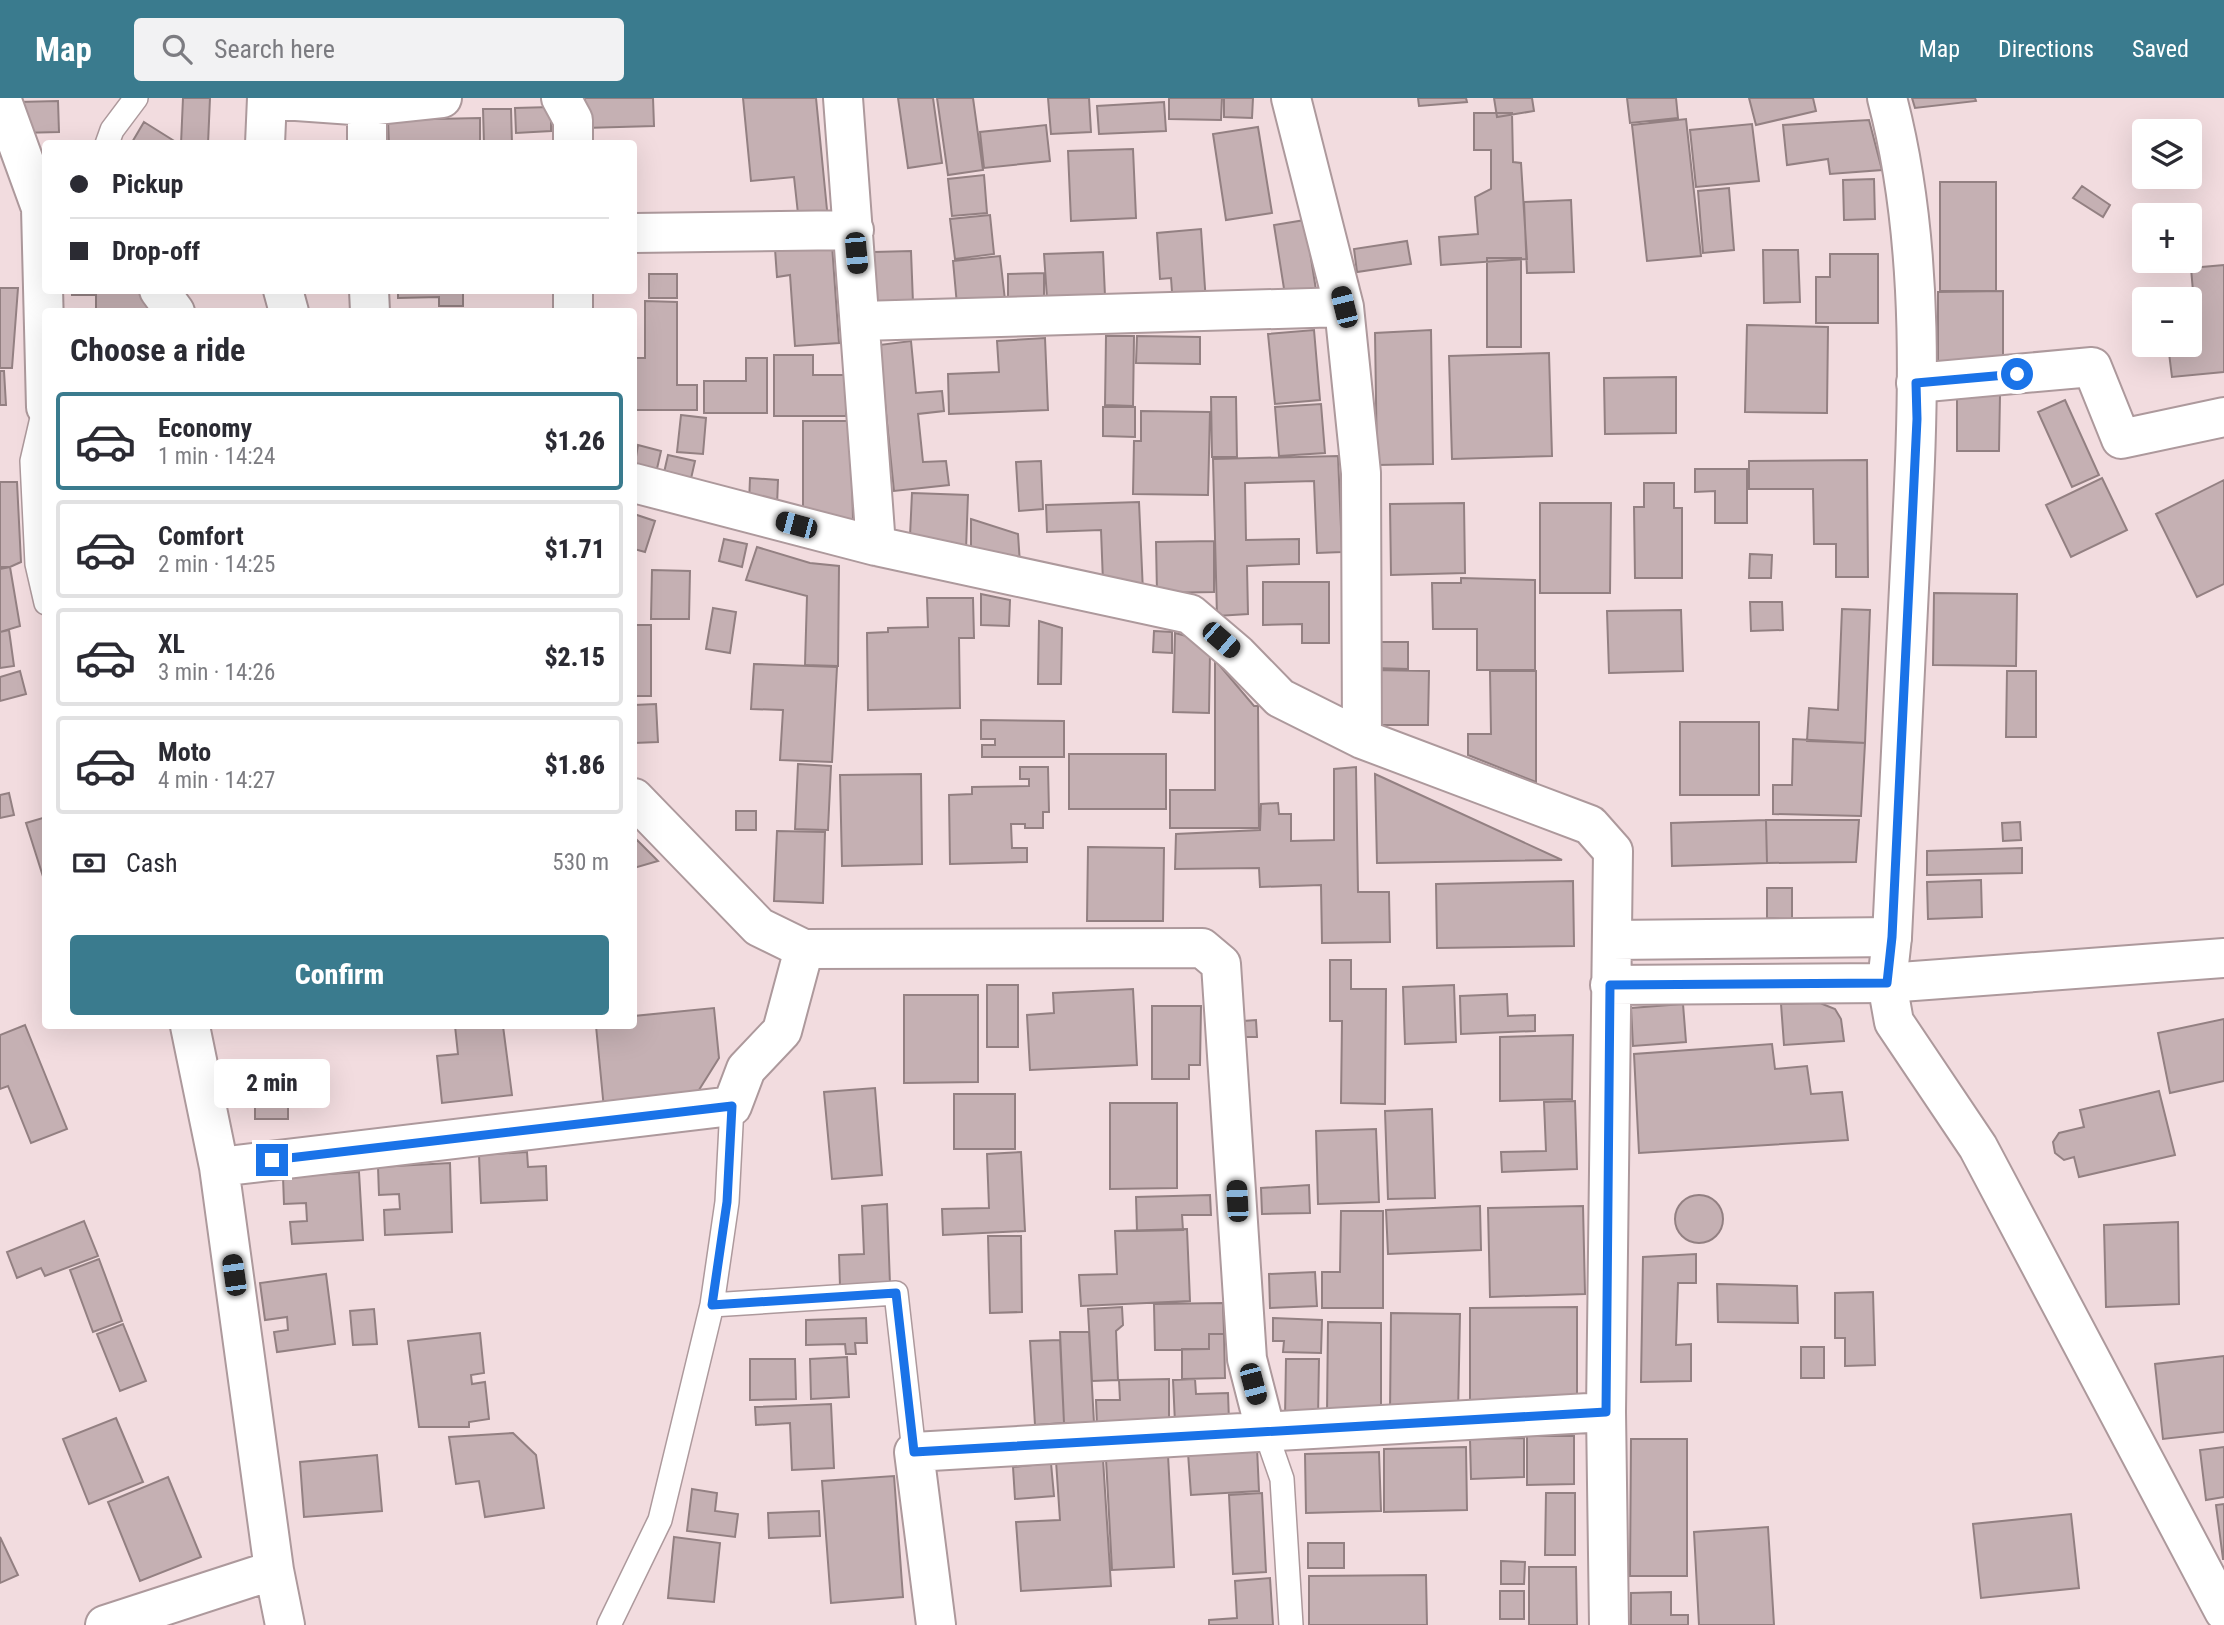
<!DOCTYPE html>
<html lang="en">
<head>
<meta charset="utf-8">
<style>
	body { margin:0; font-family:"Roboto Condensed",sans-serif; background:#f2f2f3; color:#2b2b33; height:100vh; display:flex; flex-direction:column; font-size:26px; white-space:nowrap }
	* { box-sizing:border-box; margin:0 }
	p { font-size:23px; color:#7c7c81 }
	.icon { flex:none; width:38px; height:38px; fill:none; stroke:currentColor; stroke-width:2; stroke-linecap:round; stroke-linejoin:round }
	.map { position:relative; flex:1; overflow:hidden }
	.side { position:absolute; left:42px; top:210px; width:595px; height:721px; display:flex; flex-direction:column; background:#fff; border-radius:7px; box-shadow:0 7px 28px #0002 }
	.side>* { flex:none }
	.hud { position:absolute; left:42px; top:42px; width:595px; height:154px; border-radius:7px; box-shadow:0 7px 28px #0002; display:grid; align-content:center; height:154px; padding:0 28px; background:#fff }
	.fabs { position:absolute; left:2132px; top:21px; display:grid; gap:14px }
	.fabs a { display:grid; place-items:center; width:70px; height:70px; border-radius:7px; background:#fff; box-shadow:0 7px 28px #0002; font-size:35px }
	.end { position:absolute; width:32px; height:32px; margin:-16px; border:9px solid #1a73e8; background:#fff; box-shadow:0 0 0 4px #fff }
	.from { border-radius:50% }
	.bubble { position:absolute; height:49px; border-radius:7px; background:#fff; box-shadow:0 7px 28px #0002; font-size:23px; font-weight:800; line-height:49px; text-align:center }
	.car { position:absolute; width:21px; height:42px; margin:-21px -10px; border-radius:9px; box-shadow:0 0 5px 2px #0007; background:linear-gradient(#222 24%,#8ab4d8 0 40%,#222 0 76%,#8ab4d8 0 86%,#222 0) }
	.hud b { display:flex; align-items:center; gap:24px; height:66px; font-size:26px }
	.hud b+b { border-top:2px solid #e1e1e2 }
	.hud i { width:18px; height:18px; background:#2b2b33 }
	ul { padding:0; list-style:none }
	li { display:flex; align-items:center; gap:21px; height:98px; margin:0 14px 10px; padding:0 14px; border:4px solid #e1e1e2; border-radius:7px }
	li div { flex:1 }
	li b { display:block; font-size:26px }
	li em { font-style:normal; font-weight:800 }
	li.current { border-color:#3a7b8e }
	li>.icon { width:63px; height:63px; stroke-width:1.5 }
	h2 { padding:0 28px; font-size:32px; line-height:84px }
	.pay { display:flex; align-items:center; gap:18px; height:77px; padding:0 28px; font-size:26px }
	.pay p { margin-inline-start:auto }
	.button { display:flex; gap:14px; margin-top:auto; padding:14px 28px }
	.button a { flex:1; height:80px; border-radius:7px; background:#3a7b8e; color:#fff; font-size:28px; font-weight:800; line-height:80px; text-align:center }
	header { display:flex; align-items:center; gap:42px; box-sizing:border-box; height:98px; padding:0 35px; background:#3a7b8e; color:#fff }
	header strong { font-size:33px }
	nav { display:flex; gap:38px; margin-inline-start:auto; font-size:24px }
	.search { width:490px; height:63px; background:#f2f2f3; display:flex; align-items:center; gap:18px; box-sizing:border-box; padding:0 24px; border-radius:7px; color:#7c7c81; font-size:26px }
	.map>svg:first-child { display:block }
	.building { fill:#c5b0b3; stroke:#938082; stroke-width:2 }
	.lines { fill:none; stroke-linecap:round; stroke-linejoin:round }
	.service-casing { stroke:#ad999c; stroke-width:26 }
	.minor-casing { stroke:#ad999c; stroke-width:42 }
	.tertiary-casing { stroke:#ad999c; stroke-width:42 }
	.service { stroke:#fff; stroke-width:23 }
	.minor { stroke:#fff; stroke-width:38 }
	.tertiary { stroke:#fff; stroke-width:38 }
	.route { stroke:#1a73e8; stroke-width:9 }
</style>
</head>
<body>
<header>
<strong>Map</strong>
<div class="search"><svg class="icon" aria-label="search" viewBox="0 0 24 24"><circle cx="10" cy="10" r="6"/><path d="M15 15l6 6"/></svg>Search here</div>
<nav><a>Map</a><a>Directions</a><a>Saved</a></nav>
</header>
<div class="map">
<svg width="2224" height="1527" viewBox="0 0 2224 1527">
	<rect width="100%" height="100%" fill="#f2dcdf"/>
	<path class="building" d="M183,0H210L208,46H181Z
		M585,0H653L654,28L585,30Z
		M743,0H816L828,122L799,125L794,79L751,83Z
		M898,0H933L942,65L908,70Z
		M937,0H973L983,72L948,77Z
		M1048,0H1089L1091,34L1051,36Z
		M1169,0H1222L1221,22L1169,21Z
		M1224,0H1253L1252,20L1224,19Z
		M1418,0H1466L1467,4L1419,8Z
		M1494,0H1532L1534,13L1497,19Z
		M1627,0H1676L1678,20L1630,25Z
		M1749,0H1813L1816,13L1756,27Z
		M1912,0H1975L1976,3L1915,10Z
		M58,3L59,34L19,35L18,4Z
		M1164,4L1166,33L1099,36L1097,8Z
		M551,9V33L516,35L515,10Z
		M483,11H511L512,46H484Z
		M1474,15H1512L1513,64L1521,65L1527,161L1441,167L1439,139L1478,136L1475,99L1491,91V52H1474Z
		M480,20V46H389L388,22Z
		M1686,21L1701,158L1647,163L1632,27Z
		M1869,22L1882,72L1830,76L1828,61L1787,67L1783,27Z
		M144,24L179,46H131Z
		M1752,26L1759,83L1696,89L1690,32Z
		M1046,27L1050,63L984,70L980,34Z
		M1258,29L1272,115L1226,122L1213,36Z
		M1133,51L1136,120L1071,123L1068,53Z
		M984,77L987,115L952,118L948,81Z
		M1874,81L1875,121L1844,122L1843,82Z
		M1940,84H1996V193H1940Z
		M2082,88L2110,107L2103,119L2073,100Z
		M1729,90L1734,152L1703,155L1698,93Z
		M1571,102L1574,174L1527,175L1524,104Z
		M990,117L994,156L955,161L950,121Z
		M1305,122L1316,192L1285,197L1274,127Z
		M1201,131L1206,205L1173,208L1171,180L1160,181L1157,135Z
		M1407,143L1411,166L1357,174L1354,151Z
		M832,147L839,245L795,248L790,177L777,179L775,151Z
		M1763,152H1798L1800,204L1764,205Z
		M911,153L913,205L876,206L874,154Z
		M1103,154L1105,198L1047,200L1044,156Z
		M1830,156H1878V225H1816V179H1830Z
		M1000,158L1005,202L957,207L953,163Z
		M1487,160H1521V249H1487Z
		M2224,167V274L2172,279L2169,255L2198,252L2191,170Z
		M1044,175V202L1008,203V176Z
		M649,176H677V200H649Z
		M0,190H18L12,270H0Z
		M72,192H143L159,214H96V197H72Z
		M398,192H463V208H439V199L398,200Z
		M2003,193V266L1938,267V194Z
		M645,203L677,204V287H697V312H634V260H645Z
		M1747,227L1828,229L1827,315L1745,314Z
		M1314,232L1320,302L1275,306L1268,236Z
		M1431,232L1433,366L1377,367L1375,235Z
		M1106,238H1134L1133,308L1105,307Z
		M1137,238L1200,239V266L1136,265Z
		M1045,240L1048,312L949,316L948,276L999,274L997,243Z
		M911,243L916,295L942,293L944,313L918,316L923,364L946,363L949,387L894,393L879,247Z
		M1549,255L1552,358L1452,361L1449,258Z
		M774,257H813V277H846V318H774Z
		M746,260H767V315H704V283H746Z
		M0,273H4L6,307H0Z
		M1676,279V335L1605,336L1604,280Z
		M1957,297H2000L1999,353H1957Z
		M1211,299H1236L1237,359H1212Z
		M2065,302L2099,377L2072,389L2038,314Z
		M1321,306L1325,355L1279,358L1275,309Z
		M1103,309H1135V339L1103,338Z
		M1141,313L1210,314L1208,397L1133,396L1134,343H1141Z
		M681,317L706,320L703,356L677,354Z
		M803,323H851L853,422L803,417Z
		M638,347L661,353L656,375L634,370Z
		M668,357L695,363L690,385L663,379Z
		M1338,358L1342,454L1317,455L1314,383L1245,385L1246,442L1299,441V466L1247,468L1248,516L1217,518L1213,361Z
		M1867,362L1868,479H1836V446H1814L1813,391H1749V363Z
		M1041,363L1043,411L1019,413L1016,364Z
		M1695,371H1747V425H1715V393L1695,394Z
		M750,380L778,382L777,408L749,406Z
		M2102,380L2127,432L2071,459L2046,407Z
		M2224,382V486L2197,499L2156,416Z
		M0,384H17L21,464L10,469H0Z
		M1644,385H1674V410H1682V480H1635L1634,409H1644Z
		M912,395L968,397L966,452L910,438Z
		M1139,404L1143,494L1103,484L1101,432L1047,434L1046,407Z
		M1464,405L1465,475L1391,477L1390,406Z
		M1540,405H1611L1610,495H1540Z
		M634,416L655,423L645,454L634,451Z
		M971,421L1018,436L1020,466L971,452Z
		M724,441L747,446L742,469L719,463Z
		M1214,443V494L1157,495L1156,444Z
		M757,449L810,465L839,468L838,568L805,567L807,498L746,482Z
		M1750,456L1772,457L1771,480H1749Z
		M10,469L20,528L0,534V471Z
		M652,472L690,473L689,521H651Z
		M1461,480L1535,482V572H1477V531H1433L1432,485H1461Z
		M1263,484H1329V545H1302V526L1263,527Z
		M1934,495L2017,496L2016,568L1933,567Z
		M981,496L1010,502L1009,528L981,527Z
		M927,500H973L974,540H959L960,610L868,612L867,535L888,534V530L928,529Z
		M1750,504H1782L1783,532L1751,533Z
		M713,510L736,514L730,555L706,551Z
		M1842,511L1870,512L1865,645L1807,643L1809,610L1838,612Z
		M1681,512L1683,573L1609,575L1607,513Z
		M1039,523L1062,530L1061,586H1038Z
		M634,527H651V598H634Z
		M9,532L14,568L0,570V534Z
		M1154,533L1172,534V555L1153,554Z
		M1175,535L1190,539L1210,554L1209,615L1173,614Z
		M1375,544H1408V571L1374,570Z
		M1215,562L1254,608H1258L1259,730H1170V692H1215Z
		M754,566L837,569L832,664L780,662L783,612L751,611Z
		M1374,572L1429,573L1428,627H1374Z
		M20,573L26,596L0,603V579Z
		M1490,573H1536V684L1468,657V636H1491Z
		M2007,573H2036V639H2006Z
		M656,606L658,644L634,645V607Z
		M981,622L1064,623V659H982V647H995V641H981Z
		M1680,624H1759V697H1680Z
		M1793,641L1865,645L1861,718L1773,716V687H1792Z
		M1069,656H1166V711H1069Z
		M798,666L831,668L828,732L795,731Z
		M1020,669H1048L1049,714H1043V730H1025V726H1011L1012,750H1027V764L950,766L949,697L972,696V689L1029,688V681H1020Z
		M1356,669L1358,794H1389L1390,844L1322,845L1321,787L1260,789L1259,770L1175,771L1176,736L1260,732L1261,706L1278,705L1279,716H1291V743L1334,742V671Z
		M921,676L922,766L842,768L840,677Z
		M1375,676L1562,762L1377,765Z
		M9,695L14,717L0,720V697Z
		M736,713H756V732H736Z
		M46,719V788L26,725Z
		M1766,722H1859L1856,764L1767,765Z
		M1766,722L1767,765L1672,768L1671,725Z
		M2020,724L2021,742L2003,743L2002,725Z
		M777,733L825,734L823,805L774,803Z
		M636,741L658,763L634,770Z
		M1088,749L1164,750L1163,823H1087Z
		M2022,750V775L1927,777V753Z
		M1981,782L1982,819L1928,821L1927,784Z
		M1573,783L1574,848L1437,850L1436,786Z
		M1767,790H1792V821L1767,820Z
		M1330,862H1351V891H1386L1385,1006L1341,1005L1342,923H1330Z
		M987,887H1018V949H987Z
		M1454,887L1456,944L1405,946L1403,889Z
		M1133,891L1137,967L1030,972L1027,917L1054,915L1053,895Z
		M1507,896L1508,918L1535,917V933L1461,936L1460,898Z
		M904,897H978V984L904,985Z
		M1820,905L1835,911L1841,921L1844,943L1784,947L1781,906Z
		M1683,906L1686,944L1633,948L1631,910Z
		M1152,908H1201L1200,967H1189V981H1152Z
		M714,910L719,960L692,1003L604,1011L596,928H634V918Z
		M2224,921V983L2170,995L2158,935Z
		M1256,922L1257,939H1243V923Z
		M25,927L67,1031L31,1045L8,988L0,991V937Z
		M455,928H503L512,997L442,1005L437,958L458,956Z
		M1573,937L1572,1001L1500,1003V939Z
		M1772,946L1775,971L1807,968L1811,996L1842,994L1848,1042L1639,1055L1634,956Z
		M875,990L882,1077L832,1081L824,994Z
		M276,992H288V1021H255V997H276Z
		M2159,993L2175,1057L2079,1079L2074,1059L2064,1062L2055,1055L2053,1044L2059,1035L2084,1029L2080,1012Z
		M954,996H1015V1051H954Z
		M1575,1003L1577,1071L1502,1074L1501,1054L1546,1053L1544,1004Z
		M1110,1005H1177V1090L1110,1091Z
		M1432,1011L1435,1100L1388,1101L1385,1013Z
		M1376,1031L1379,1104L1318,1106L1316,1033Z
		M527,1054L528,1069L546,1068L547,1102L481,1105L479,1057Z
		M1021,1054L1025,1133L943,1137L942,1111L989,1110L987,1056Z
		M450,1065L452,1134L385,1137L384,1112L400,1111L399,1096L379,1097L378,1069Z
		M359,1074L363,1142L292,1146L290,1124L307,1123L306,1105L284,1106L283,1079Z
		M1309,1087L1310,1115L1262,1116L1261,1090Z
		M1675 1121a24 24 0 1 1 48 0a24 24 0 1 1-48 0Z
		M1210,1097L1211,1117H1182L1183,1132L1137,1133L1136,1099Z
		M887,1106L890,1186L840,1188L839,1157L864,1156L862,1108Z
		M1480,1108L1481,1152L1388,1156L1386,1112Z
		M1583,1108L1585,1196L1490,1199L1488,1110Z
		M1341,1113H1383V1210H1322V1174H1340Z
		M84,1123L98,1158L45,1178L41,1170L17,1180L7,1154Z
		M2178,1124L2179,1206L2106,1209L2104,1127Z
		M1187,1131L1190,1203L1081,1208L1079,1177L1117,1176L1115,1133Z
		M988,1138H1021L1022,1214L990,1215Z
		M1696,1156V1185H1678L1676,1247L1691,1246V1283L1641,1284L1643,1159Z
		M99,1161L122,1223L93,1234L70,1172Z
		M1315,1174L1317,1208L1270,1210L1269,1176Z
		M326,1176L335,1246L277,1254L274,1234L288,1232L287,1219L265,1222L260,1185Z
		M1717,1186L1797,1188L1798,1225L1718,1224Z
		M1873,1194L1875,1267L1845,1268V1240H1835V1195Z
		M1223,1205L1224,1236H1209V1251L1155,1252L1154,1206Z
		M1122,1209L1123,1227L1116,1233L1118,1282L1092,1283L1088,1211Z
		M1577,1209V1313H1470V1210Z
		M374,1211L377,1246L353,1247L350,1213Z
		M1391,1215L1460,1216L1458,1317L1390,1316Z
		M866,1220L867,1245H855L856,1256H846L845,1246L806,1247V1222Z
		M1273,1220L1322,1222L1321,1255L1283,1254L1284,1243H1273Z
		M1328,1224L1381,1225V1316H1327Z
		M123,1226L146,1283L120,1293L97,1236Z
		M1060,1234H1089L1094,1325H1064Z
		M480,1235L484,1275L471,1277L472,1286L485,1284L489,1321L469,1324V1329H419L408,1243Z
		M1209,1236H1224L1225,1280L1182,1281V1251H1209Z
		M1060,1242L1064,1325L1035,1327L1030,1243Z
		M1801,1249H1824V1280H1801Z
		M2224,1258V1334L2163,1341L2155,1266Z
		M847,1259L849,1299L811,1301L810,1261Z
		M750,1261H795L796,1301L750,1302Z
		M1286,1261H1319L1318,1321L1285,1320Z
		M1169,1281V1326L1097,1327L1096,1302H1120L1119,1282Z
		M1195,1281L1196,1296L1228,1295L1229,1323L1175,1325L1173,1282Z
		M831,1306L834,1370L792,1372L790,1325L756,1327L755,1309Z
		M116,1320L143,1384L89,1406L63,1341Z
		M513,1335L536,1357L544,1410L485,1419L479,1383L456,1386L449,1339Z
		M1527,1338H1574V1386L1527,1387Z
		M1524,1340V1379L1471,1381L1470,1341Z
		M1631,1341H1687V1478H1630Z
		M1466,1349L1467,1412L1384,1414V1351Z
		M2224,1349V1399L2206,1402L2200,1352Z
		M1257,1350L1259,1393L1191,1397L1188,1355Z
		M1379,1354L1381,1413L1306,1415L1305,1356Z
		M377,1357L382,1413L304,1419L300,1364Z
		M1168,1357L1174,1469L1112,1472L1106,1361Z
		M1103,1361L1111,1488L1021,1493L1016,1424L1060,1422L1056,1363Z
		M1051,1365L1054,1398L1015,1401L1013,1369Z
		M894,1378L903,1499L831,1505L822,1383Z
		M168,1379L201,1459L140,1483L108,1404Z
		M692,1391L717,1395L715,1413L738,1416L735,1439L687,1433Z
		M1262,1395L1266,1474L1233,1476L1229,1397Z
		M1546,1395H1575V1457H1545Z
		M2224,1406V1461H2223L2216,1407Z
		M819,1413L820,1438L769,1440L768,1415Z
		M2071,1416L2079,1490L1981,1500L1973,1426Z
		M1768,1429L1774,1527H1699L1694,1434Z
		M0,1439L18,1477L0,1485Z
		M674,1439L720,1445L714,1504L668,1500Z
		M1308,1445H1344V1470H1308Z
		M1501,1463L1525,1464L1524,1486H1501Z
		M1529,1469H1576L1577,1527H1529Z
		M1426,1477L1427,1527H1309V1478Z
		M1270,1480L1273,1527H1209V1522L1237,1520L1235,1483Z
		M1500,1493H1524V1521H1500Z
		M1671,1494V1517H1688V1527H1631V1495Z"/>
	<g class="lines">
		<defs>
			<path id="service" d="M107,46L112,32L136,0
				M45,307L32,363L37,466L46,505
				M712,1207L896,1195L914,1354
				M1266,1335L1282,1381L1291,1527
				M609,1527L660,1422L712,1207L727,1104L732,1008"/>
			<path id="minor" d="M1,0L41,110L46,111
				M561,0L573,22V46
				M843,0L876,448
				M1291,0L1344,209L1361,375L1362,641
				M268,1L367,8L442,0
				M367,8V46
				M265,46L267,0
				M41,110L46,309
				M634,135L854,132
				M159,192L175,214
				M283,192L289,214
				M369,192L370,214
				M573,192V214
				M861,223L1344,209
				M1916,285L2092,269L2121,341L2224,319
				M634,385L876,448L1190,516L1237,556L1280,600L1362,641L1590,727L1613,753L1606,1314L1609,1527
				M634,700L759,829L804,851L1202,850L1221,866L1247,1261L1266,1335
				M1612,842L1892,839
				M1610,887L1887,885L2224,860
				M190,928L219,1069L274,1472L285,1527
				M219,1069L732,1008L746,971L782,933L804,851
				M105,1527L274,1472
				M936,1527L914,1354L1606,1314"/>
			<path id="tertiary" d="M1887,0C1927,151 1918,314 1910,469C1904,592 1898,716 1892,839L1887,885L1894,924L1978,1049L2224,1513"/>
		</defs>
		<use href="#service" class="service-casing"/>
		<use href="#minor" class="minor-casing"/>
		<use href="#tertiary" class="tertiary-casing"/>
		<use href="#service" class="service"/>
		<use href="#minor" class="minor"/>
		<use href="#tertiary" class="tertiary"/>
	</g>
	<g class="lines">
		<path class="route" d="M272,1062L732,1008L727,1104L712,1207L896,1195L914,1354L1606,1314L1610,887L1887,885L1892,839L1917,321L1916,285L2017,276"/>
	</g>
</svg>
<div class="fabs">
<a><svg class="icon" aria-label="layers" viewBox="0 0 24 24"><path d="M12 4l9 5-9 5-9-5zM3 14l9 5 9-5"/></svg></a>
<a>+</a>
<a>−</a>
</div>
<i class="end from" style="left:2017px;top:276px"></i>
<i class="end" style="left:272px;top:1062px"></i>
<div class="bubble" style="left:214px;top:961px;width:116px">2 min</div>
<i class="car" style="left:856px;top:155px;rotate:175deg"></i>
<i class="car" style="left:1344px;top:209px;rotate:346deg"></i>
<i class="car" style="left:796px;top:427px;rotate:285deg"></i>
<i class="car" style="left:1221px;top:542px;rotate:131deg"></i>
<i class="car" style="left:1237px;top:1103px;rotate:357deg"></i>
<i class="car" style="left:234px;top:1177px;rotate:352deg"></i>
<i class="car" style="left:1253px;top:1286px;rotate:165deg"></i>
<div class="hud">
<b><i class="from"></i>Pickup</b>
<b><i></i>Drop-off</b>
</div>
<section class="side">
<h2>Choose a ride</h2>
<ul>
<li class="current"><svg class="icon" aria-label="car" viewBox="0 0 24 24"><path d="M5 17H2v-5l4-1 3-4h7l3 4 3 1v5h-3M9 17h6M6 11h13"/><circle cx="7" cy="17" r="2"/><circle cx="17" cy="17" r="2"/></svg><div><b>Economy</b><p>1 min · 14:24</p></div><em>$1.26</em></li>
<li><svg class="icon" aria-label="car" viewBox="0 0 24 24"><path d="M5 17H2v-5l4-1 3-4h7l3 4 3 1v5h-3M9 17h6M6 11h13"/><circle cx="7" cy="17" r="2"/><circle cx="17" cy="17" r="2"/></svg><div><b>Comfort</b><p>2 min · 14:25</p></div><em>$1.71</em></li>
<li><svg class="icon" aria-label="car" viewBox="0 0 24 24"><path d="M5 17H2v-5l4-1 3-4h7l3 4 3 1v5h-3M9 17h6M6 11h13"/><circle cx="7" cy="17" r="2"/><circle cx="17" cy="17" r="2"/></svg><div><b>XL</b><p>3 min · 14:26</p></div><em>$2.15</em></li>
<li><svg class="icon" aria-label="car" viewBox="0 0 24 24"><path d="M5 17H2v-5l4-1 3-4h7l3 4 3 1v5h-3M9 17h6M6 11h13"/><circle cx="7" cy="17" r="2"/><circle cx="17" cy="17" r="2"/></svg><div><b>Moto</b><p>4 min · 14:27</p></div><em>$1.86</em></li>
</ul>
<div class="pay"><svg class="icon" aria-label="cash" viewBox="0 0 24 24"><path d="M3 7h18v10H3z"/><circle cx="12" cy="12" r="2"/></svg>Cash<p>530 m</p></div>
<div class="button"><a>Confirm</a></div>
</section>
</div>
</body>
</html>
